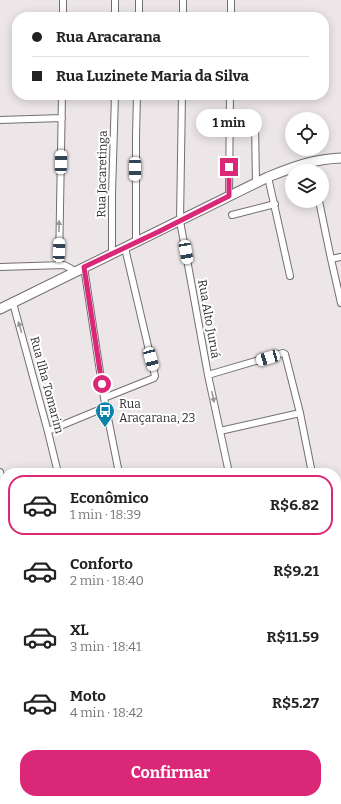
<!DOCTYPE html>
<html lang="pt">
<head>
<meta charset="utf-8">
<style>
	body { margin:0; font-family:Bitter,serif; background:#f2f2f2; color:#222; height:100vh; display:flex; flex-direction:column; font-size:15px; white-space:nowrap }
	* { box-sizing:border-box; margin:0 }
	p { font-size:13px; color:#767676 }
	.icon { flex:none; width:22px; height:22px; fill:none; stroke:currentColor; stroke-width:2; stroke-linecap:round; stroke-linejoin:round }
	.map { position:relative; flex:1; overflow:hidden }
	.panel { position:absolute; left:0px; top:468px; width:341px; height:336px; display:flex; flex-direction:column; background:#fff; border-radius:16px 16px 0 0; box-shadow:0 2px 10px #0003 }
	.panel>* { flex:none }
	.top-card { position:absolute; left:12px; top:12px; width:317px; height:88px; border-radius:16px; box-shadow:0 2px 10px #0003; display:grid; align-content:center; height:88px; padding:0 20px; background:#fff }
	.fabs { position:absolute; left:285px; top:112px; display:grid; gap:8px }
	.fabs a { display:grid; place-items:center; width:44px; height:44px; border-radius:50%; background:#fff; box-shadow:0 2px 10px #0003; font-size:20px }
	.end { position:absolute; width:18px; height:18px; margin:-9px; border:5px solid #db2777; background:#fff; box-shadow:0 0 0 2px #fff }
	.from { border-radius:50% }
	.bubble { position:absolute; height:28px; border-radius:14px; background:#fff; box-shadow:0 2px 10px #0003; font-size:13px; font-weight:700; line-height:28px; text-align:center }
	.car { position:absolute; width:12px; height:24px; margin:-12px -6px; border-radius:5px; box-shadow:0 0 3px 1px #0007; background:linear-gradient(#fff 24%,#345 0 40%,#fff 0 76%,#345 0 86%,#fff 0) }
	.top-card b { display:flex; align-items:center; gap:14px; height:38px; font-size:15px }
	.top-card b+b { border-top:1px solid #e0e0e0 }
	.top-card i { width:10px; height:10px; background:#222 }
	ul { padding:7px 0 0; list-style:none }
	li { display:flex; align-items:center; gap:12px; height:60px; margin:0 8px 6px; padding:0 12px; border:2px solid transparent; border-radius:16px }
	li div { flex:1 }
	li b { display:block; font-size:15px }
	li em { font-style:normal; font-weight:700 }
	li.selected { border-color:#db2777 }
	li>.icon { width:36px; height:36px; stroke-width:1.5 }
	.primary-button { display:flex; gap:8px; margin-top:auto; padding:8px 20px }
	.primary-button a { flex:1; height:46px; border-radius:16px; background:#db2777; color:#fff; font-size:16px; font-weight:700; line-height:46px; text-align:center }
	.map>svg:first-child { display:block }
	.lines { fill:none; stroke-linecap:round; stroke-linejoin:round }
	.street-casing { stroke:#736e70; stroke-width:8 }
	.secondary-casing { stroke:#736e70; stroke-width:11 }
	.street { stroke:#fff; stroke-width:6 }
	.secondary { stroke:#fff; stroke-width:9 }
	.oneway { fill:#989697 }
	.route { stroke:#db2777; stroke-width:5 }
	.labels { text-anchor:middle; stroke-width:4; stroke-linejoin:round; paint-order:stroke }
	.street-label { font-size:12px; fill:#302e2f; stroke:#fff }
	.poi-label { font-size:12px; fill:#302e2f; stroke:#fff; text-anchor:start }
</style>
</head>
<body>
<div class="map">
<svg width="341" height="804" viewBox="0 0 341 804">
	<rect width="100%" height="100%" fill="#ece6e8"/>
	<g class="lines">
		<defs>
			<path id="street" d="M115,0V17
				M63,17V0
				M139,17V0
				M183,17V0
				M231,17V0
				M182,95L180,221L208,375L229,473
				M0,120L62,118
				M255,124L256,183
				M311,161L313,171
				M268,177L290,276
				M229,196L230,95
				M319,201L331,259L341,303
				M232,215L275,204
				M136,243V137L137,95
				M112,254V194L115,95
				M331,259L341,257
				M59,265L62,95
				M0,267L64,265L70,268L76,272
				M84,267L104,398L119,473
				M13,303L48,432L58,473
				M208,375L283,353L285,354L300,413L312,473
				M104,398L154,378L155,376L125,248
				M48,431L106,407
				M220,431L300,413
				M0,472L5,490
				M336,616L341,614
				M336,692L341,690
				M0,743L5,740
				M0,755L5,764
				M336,770L341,768
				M111,799L114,804
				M201,799L204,804
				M19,804L24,799
				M237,804L251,799"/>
			<path id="secondary" d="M0,309L268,177C293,167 314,159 341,158
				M336,541L341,539
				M0,649L5,647"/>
		</defs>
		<use href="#street" class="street-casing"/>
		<use href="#secondary" class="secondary-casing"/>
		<use href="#street" class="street"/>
		<use href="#secondary" class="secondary"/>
	</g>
	<defs><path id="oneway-solid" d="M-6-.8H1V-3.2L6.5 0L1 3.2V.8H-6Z"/></defs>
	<g class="oneway">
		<use href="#oneway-solid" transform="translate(59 226) rotate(-89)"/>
		<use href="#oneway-solid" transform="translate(20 327) rotate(-106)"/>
		<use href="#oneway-solid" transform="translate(213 397) rotate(78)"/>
	</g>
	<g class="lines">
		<path class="route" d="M102,384L84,267L158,232L229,196V167"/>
	</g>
	<defs>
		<symbol id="bus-pin" viewBox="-11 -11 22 30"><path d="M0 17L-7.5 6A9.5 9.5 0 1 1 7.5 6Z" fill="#0983a8" stroke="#fff"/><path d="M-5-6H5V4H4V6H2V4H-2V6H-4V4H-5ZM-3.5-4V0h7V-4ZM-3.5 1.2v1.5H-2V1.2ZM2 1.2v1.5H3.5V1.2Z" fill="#fff"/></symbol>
	</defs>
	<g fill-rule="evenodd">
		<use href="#bus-pin" x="94" y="400" width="22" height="30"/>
	</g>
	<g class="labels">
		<g class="street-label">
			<text transform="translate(102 174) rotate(-89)" y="4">Rua Jacaretinga</text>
			<text transform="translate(209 319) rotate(80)" y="4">Rua Alto Juruá</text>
			<text transform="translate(47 385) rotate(75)" y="4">Rua Ilha Tomarim</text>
		</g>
		<g class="poi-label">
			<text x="119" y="408">Rua<tspan x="119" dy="14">Araçarana, 23</tspan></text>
		</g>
	</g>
</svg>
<div class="fabs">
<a><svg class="icon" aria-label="locate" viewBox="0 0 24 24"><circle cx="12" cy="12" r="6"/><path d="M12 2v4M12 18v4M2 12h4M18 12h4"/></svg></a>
<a><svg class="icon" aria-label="layers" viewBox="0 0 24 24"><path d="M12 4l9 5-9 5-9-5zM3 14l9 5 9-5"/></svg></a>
</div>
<i class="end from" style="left:102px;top:384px"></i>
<i class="end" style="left:229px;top:167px"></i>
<div class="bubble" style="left:196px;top:109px;width:66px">1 min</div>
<i class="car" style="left:61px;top:162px;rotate:1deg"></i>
<i class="car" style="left:135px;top:169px;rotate:180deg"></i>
<i class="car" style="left:59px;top:250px;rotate:2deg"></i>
<i class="car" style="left:186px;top:252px;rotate:170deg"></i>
<i class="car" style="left:268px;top:358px;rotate:254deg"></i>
<i class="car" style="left:151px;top:359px;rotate:165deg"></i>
<div class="top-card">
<b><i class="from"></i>Rua Aracarana</b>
<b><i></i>Rua Luzinete Maria da Silva</b>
</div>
<section class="panel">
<ul>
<li class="selected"><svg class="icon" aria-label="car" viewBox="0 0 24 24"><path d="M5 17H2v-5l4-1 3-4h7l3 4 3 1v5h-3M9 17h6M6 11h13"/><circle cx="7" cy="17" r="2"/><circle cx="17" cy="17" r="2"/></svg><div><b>Econômico</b><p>1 min · 18:39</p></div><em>R$6.82</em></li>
<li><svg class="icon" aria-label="car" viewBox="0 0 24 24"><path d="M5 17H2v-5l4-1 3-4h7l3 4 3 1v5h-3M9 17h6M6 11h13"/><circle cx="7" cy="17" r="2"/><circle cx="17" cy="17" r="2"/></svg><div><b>Conforto</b><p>2 min · 18:40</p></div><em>R$9.21</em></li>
<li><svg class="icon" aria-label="car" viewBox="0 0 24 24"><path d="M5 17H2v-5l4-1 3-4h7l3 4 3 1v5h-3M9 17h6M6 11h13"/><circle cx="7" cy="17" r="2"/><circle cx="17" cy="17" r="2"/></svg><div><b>XL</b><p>3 min · 18:41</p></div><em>R$11.59</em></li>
<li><svg class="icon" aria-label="car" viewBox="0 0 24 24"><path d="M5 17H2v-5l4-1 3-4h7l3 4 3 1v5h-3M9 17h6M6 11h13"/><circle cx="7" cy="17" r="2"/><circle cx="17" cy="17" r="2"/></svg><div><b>Moto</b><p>4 min · 18:42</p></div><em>R$5.27</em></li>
</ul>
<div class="primary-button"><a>Confirmar</a></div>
</section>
</div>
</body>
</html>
